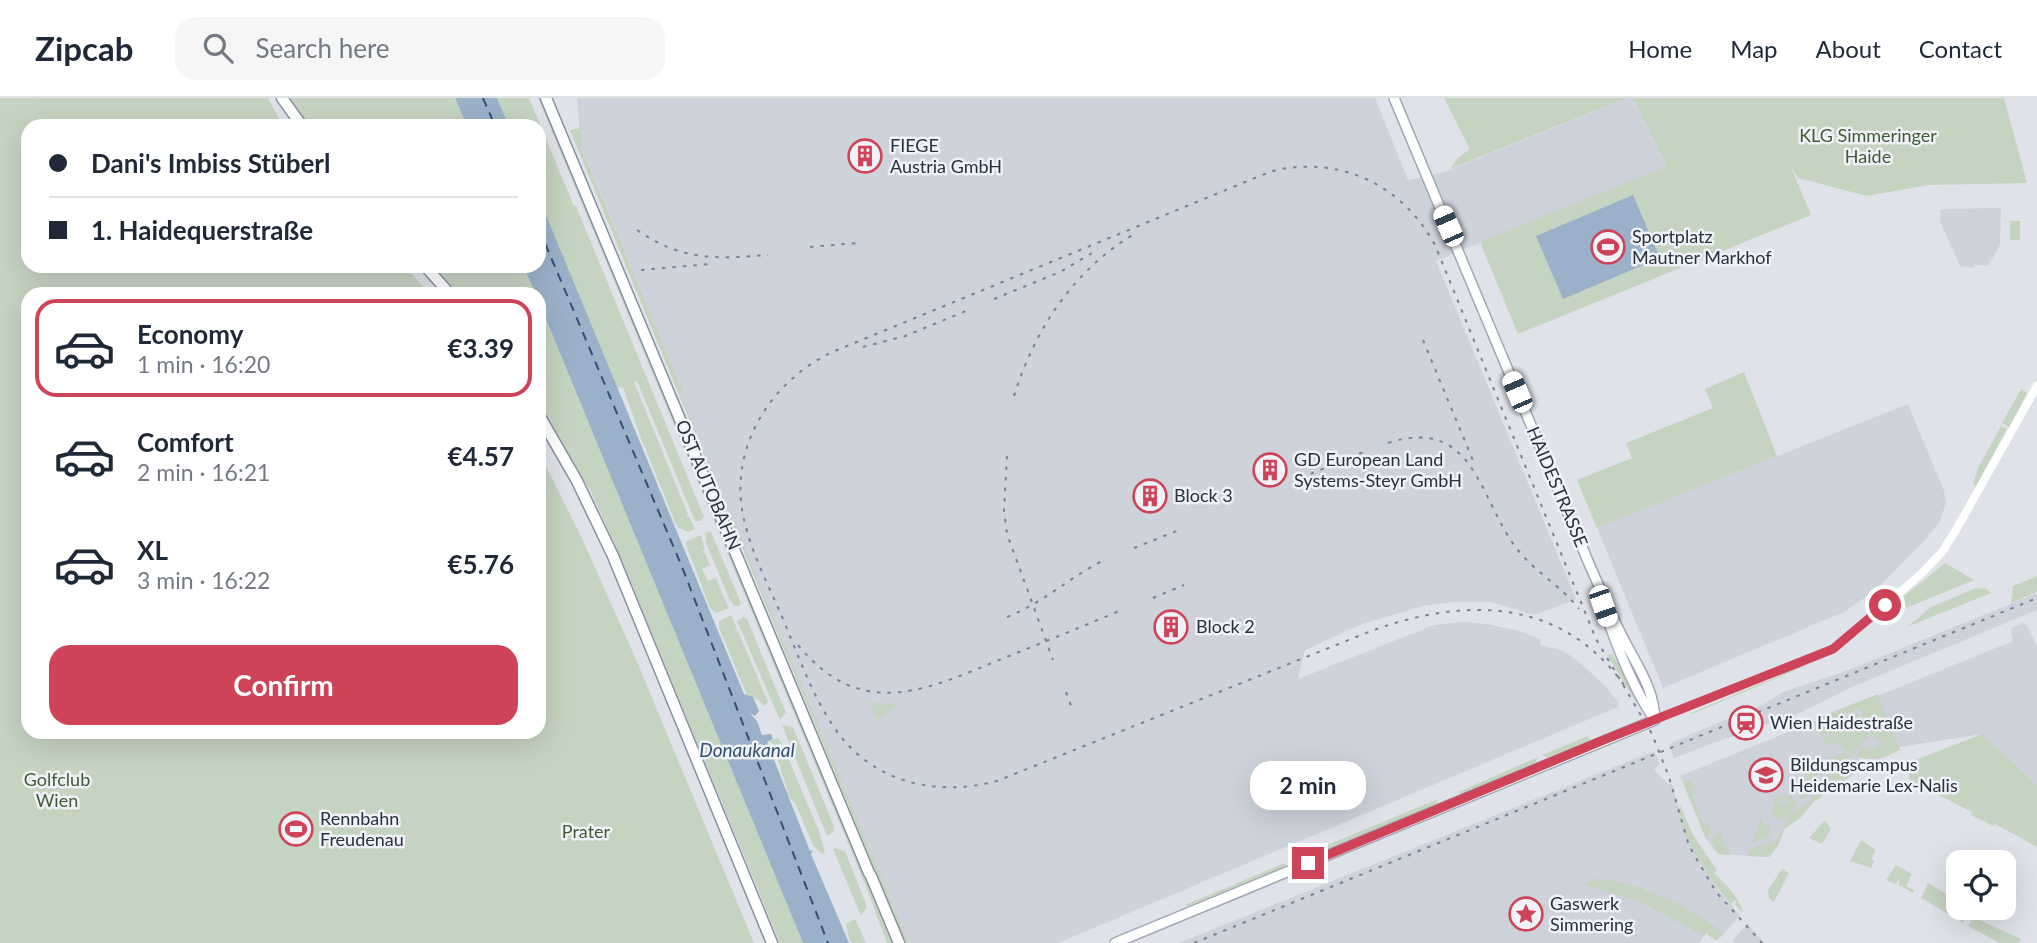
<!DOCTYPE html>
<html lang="en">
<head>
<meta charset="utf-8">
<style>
	body { margin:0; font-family:Lato,sans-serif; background:#f6f6f7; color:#1f2937; height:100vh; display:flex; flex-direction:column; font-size:26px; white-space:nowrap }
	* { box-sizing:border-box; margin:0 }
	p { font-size:23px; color:#747a83 }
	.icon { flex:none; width:38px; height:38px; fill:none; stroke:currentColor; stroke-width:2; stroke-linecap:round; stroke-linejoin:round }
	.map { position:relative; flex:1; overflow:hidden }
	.panel { position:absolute; left:21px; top:189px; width:525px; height:452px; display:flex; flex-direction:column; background:#fff; border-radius:21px; box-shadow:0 7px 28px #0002 }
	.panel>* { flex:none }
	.top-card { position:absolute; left:21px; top:21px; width:525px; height:154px; border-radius:21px; box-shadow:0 7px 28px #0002; display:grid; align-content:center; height:154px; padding:0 28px; background:#fff }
	.buttons { position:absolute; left:1946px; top:752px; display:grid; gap:14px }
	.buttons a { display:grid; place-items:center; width:70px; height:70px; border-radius:14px; background:#fff; box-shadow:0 7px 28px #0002; font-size:35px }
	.end { position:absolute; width:32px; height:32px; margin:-16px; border:9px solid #cf4358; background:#fff; box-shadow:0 0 0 4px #fff }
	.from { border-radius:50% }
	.bubble { position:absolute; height:49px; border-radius:21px; background:#fff; box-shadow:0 7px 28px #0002; font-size:23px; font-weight:700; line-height:49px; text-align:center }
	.car { position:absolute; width:21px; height:42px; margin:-21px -10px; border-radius:9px; box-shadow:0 0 5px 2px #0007; background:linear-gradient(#fff 24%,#345 0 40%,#fff 0 76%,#345 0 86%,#fff 0) }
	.top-card b { display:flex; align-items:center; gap:24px; height:66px; font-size:26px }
	.top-card b+b { border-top:2px solid #e0e1e3 }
	.top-card i { width:18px; height:18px; background:#1f2937 }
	ul { padding:12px 0 0; list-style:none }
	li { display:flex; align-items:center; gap:21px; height:98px; margin:0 14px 10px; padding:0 14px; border:4px solid transparent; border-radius:21px }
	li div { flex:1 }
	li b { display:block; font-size:26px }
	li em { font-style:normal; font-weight:700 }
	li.active { border-color:#cf4358 }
	li>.icon { width:63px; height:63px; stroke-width:1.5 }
	.cta { display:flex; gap:14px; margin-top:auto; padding:14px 28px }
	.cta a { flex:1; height:80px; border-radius:21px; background:#cf4358; color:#fff; font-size:28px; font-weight:700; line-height:80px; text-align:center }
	header { display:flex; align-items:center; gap:42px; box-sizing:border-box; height:98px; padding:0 35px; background:#fff; border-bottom:2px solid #e0e1e3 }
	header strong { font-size:33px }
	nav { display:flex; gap:38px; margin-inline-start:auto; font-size:24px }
	.search { width:490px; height:63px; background:#f6f6f7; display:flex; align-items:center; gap:18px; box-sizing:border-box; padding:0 24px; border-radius:21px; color:#747a83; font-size:26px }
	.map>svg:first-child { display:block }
	.built { fill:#cdd2db }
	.green { fill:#c5d3c1 }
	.water { fill:#9ab1c9 }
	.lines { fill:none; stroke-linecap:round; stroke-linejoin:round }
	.ferry { stroke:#325074; stroke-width:2; stroke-dasharray:9 7; stroke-linecap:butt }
	.primary-casing { stroke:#9fa7b5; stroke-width:12 }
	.motorway-casing { stroke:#87909f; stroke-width:13 }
	.secondary { stroke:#fff; stroke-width:8 }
	.primary { stroke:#fff; stroke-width:9 }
	.motorway { stroke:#fff; stroke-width:10 }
	.rail { stroke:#798292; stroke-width:2; stroke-dasharray:3.5 7; stroke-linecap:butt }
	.route { stroke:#cf4358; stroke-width:9 }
	.labels { text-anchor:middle; stroke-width:5; stroke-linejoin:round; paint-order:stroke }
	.park-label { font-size:18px; fill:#3d5c35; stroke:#eff2f6 }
	.poi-label { font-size:18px; fill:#283140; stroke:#eff2f6; text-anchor:start }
	.street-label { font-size:18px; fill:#283140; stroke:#eff2f6 }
	.water-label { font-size:19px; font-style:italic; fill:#325074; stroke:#eff2f6 }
</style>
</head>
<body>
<header>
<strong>Zipcab</strong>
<div class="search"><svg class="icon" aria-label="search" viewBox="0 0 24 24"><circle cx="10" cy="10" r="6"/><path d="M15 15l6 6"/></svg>Search here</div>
<nav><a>Home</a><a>Map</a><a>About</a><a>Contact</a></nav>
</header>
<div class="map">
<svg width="2037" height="845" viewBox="0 0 2037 845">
	<rect width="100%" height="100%" fill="#dfe3e9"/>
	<path class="built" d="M577,0H1375L1408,82L1445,74L1627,0H1633L1667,68L1436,163L1576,501L1534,517L1491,504H1453L1423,508L1362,526L1305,552L1298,581L1434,527L1463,524L1487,526L1523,534L1541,542L1540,547L1562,552L1578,563L1604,587L1618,604V609L1058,845H909L679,294L683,293L581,48Z
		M2001,110L2000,147L1988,168L1975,167L1974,170L1960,168L1940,123L1941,111Z
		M1908,306L1944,393L1946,405L1939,425L1923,444L1876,492L1844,514L1663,590L1597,430Z
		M2037,495V512L1854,588L1781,624L1762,627L1674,660L1669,647L1673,644L1766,605L1783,594L1849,572Z
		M2023,525L2027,528L2037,548V687L1982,636L1900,649V652L1879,662L1860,660L1853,677L1830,693H1823L1822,699L1814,703L1800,720L1785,730L1779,746L1769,759L1718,756L1706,741L1680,678L2013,543L2011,530Z
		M1654,653L1660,666L1654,672L1668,686H1672L1683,726L1701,767L1719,793L1740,817L1724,836L1678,806L1648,792L1598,782L1585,787L1638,803L1704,838L1699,845H1179Z
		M1748,825L1750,829L1765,845H1735L1732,843Z"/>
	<path class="green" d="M0,0H268L283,28H28V168H405L429,196H28V634H539V354L580,436L638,566L754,845H0Z
		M289,0H455L467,28H309Z
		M497,0H529L574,108H576L704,419L701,423H695L637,283L634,284L688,416L686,418L689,419L695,431L688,434L677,429L639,335L623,289L617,290L539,100V28H509Z
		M538,0H541L581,95L579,97L582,96L593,124L591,126L594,125L607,158L605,159H608L626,203L624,205H627L629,210L627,212L629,211L687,350L685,352L688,351L893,845H887L865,786Z
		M1444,0H1627L1450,71L1458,60L1470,51Z
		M1633,0H2004L2027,85L1928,87L1867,98L1798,80L1790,67L1811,117L1518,236L1480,144L1667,68Z
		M581,30V49L683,293L680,295L909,845H905L570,32Z
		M2010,123H2020V142H2010Z
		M434,168H523L536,196H459Z
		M539,204L562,258L803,845H780L620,458L591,394L539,306Z
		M1744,274L1777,358L1597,430L1577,382L1632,360L1626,345L1713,310L1705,291Z
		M2021,291L2027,295L2009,329L2002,325Z
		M2001,328L2007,331L1976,388L1973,386L1978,370Z
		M706,434H711L741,505L739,508H734L729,500L706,445Z
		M701,437L705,452L702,454L705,455L710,467L702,471L708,483L716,480L722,495L720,496L723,497L729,510L716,515L710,510L685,444Z
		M1945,465L1974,482L1906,510L1905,506L1896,510L1897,514L1872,524Z
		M2037,478V494L2011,505L2013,488Z
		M1976,490L1987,491L1991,495L1907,529L1931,509Z
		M731,517L737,531L735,532L738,533L768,604L763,608L759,602L747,597L719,530V523Z
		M743,519L747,521L786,615L780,622L737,523Z
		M1612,556C1617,562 1637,599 1637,606L1607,557Z
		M1810,566L1692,616L1691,615L1797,570Z
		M1878,596L1900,652C1885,659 1871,665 1856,658L1862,650H1869L1872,652L1882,645L1876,642L1859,611L1825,623L1820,619Z
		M875,604L897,607H898L878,622L870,608Z
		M1857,615L1870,636L1854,656L1842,651L1841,646H1825L1822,638L1832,637L1827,635L1821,637L1816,630Z
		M782,627L793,629L834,728L833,734L827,738Z
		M1982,636L2037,687V749L1995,726L1993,728L1971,717L1972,714L1910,682L1908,671L1913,663Z
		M1588,638L1590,641L1587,644L1548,660L1542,657Z
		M778,640L783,647L779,645L777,649L781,652L783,648L819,733L825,754L822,756L813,747L796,707L789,698L773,646L769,643Z
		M1845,654L1851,658L1849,662L1831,668L1826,673L1821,669L1824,662Z
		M1538,659L1535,665L1461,696L1459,693L1454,696Z
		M1853,661L1858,664C1852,678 1839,691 1823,693L1822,699L1814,703L1800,720L1782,732L1790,715L1808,706L1830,672L1848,665Z
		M1820,669L1822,671L1804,701H1799L1801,683L1807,678L1803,675L1807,670L1813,674Z
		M1688,683L1693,685L1695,690L1691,692L1703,725H1707L1711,734L1706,741L1683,685Z
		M1789,695L1779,704L1781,706L1791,702L1787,701L1780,704L1791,696L1793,702H1796V710L1788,714L1784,722L1772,717L1774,701Z
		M1438,701L1435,707L1314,756L1308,755Z
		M1680,707L1693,737L1717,772L1714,775C1722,783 1742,801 1742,815L1735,806L1737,803H1733L1732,807C1713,787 1676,734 1680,707Z
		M1761,720L1764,728L1770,726L1769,739L1752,745Z
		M1825,722L1831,731L1822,746L1809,740Z
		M1719,732L1727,751H1730V757L1718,756L1711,745Z
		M1781,734L1783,735L1779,746L1769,759L1747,758L1750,751L1776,742Z
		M1861,742L1876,752L1871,760L1874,763L1871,770L1850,763Z
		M835,750L845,753L867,809L861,818L833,751Z
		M1285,765L1287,768L1188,808L1185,807Z
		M1896,767L1912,776L1906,788L1914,792L1913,795L1899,787V780L1896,786L1886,782Z
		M1782,771L1789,775L1774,804L1769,800L1768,792Z
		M1592,781C1634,781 1691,808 1724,836L1716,843L1706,835L1704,838L1638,803L1584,787Z
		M1928,785L1952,799L1948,807L1961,814L1963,810H1970L1963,825L1921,800Z
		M1973,819L2021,841L2019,845H2000L1968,828Z
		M855,821L866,845H852L849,841L846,826Z"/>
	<path class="water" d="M455,0H497L509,28H467Z
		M1633,97L1660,160L1563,201L1536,138Z
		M539,100L744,596L753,599L759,613L755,618L750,615L757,623L762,637L771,636L773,641L767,644L810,753L813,752L811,756L849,845H803L539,204V196H536L523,168H539Z"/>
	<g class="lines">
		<path class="ferry" d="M483,0L495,28
			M539,131L682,469L828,845"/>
		<defs>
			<path id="primary" d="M1394,0L1590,468C1601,492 1611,518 1624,542C1638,569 1654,591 1655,622
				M1604,510C1616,547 1632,588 1654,621
				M1115,845L1655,622"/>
			<path id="motorway" d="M282,0L302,28
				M546,0L869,775
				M425,168L450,196
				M539,317L577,383L613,458L772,845
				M871,778L899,845"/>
		</defs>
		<use href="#primary" class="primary-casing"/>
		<use href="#motorway" class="motorway-casing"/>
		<path class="secondary" d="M1655,622L1834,551L1921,476L1942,454L1956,432L2037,288"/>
		<use href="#primary" class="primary"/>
		<use href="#motorway" class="motorway"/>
		<path class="rail" d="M637,132C681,163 717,161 768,157
			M810,149L857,145
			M641,172L710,166
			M994,201L1060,174L1092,155
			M1423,242L1474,365
			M863,249L905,238L971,211
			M1014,298C1035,231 1073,173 1134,136
			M1388,345C1475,317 1479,402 1517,451C1535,474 1561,488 1579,511
			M1007,358L1004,413L1007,436L1053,562
			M1301,380L1368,352
			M1134,450L1179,432
			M1153,500L1184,487
			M1007,519C1043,505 1070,479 1104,462
			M798,547C862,625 928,591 1004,560C1044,544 1084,528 1124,511
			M1624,587C1561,499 1464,499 1371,533L997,683C937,699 873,685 836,632C812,598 799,559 783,521C768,486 748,449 742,411C732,345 772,284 830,255L1272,73C1339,57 1402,86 1435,147L1596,541L1652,636L1669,679L1689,748L1716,794L1762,845
			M1066,594L1073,613
			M1194,845L2037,500"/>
	</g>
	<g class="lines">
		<path class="route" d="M1308,765L1606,641L1833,551L1885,507"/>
	</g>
	<defs>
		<symbol id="building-ring" viewBox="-11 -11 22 22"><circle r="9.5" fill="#eff2f6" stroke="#cf4358" stroke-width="1.5"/><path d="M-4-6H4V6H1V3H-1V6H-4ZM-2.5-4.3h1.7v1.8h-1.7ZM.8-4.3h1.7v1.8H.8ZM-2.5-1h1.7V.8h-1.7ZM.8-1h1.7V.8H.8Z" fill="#cf4358"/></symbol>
		<symbol id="stadium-ring" viewBox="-11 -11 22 22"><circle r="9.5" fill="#eff2f6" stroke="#cf4358" stroke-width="1.5"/><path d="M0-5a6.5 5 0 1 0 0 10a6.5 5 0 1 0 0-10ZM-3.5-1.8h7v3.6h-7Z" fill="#cf4358"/></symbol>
		<symbol id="station-ring" viewBox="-11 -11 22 22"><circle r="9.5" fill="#eff2f6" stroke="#cf4358" stroke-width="1.5"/><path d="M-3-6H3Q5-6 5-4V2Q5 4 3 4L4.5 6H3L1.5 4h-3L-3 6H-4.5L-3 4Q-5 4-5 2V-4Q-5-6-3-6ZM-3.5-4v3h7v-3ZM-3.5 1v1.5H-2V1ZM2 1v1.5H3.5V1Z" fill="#cf4358"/></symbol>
		<symbol id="school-ring" viewBox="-11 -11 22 22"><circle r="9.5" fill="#eff2f6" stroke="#cf4358" stroke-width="1.5"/><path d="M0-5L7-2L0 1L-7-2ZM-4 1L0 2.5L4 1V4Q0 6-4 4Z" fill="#cf4358"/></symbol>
		<symbol id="sight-ring" viewBox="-11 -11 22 22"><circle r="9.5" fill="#eff2f6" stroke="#cf4358" stroke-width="1.5"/><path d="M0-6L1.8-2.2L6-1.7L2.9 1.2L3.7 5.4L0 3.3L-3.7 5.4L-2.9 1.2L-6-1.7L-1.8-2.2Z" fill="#cf4358"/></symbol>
	</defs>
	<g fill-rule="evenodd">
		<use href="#building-ring" x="846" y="39" width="38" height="38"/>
		<use href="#stadium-ring" x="1589" y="130" width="38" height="38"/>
		<use href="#building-ring" x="1251" y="353" width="38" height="38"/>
		<use href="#building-ring" x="1131" y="379" width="38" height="38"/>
		<use href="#building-ring" x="1152" y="510" width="38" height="38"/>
		<use href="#station-ring" x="1727" y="606" width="38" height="38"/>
		<use href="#school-ring" x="1747" y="658" width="38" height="38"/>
		<use href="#stadium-ring" x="277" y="712" width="38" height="38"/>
		<use href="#sight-ring" x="1507" y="797" width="38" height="38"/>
	</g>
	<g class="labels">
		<g class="park-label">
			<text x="1868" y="44">KLG Simmeringer<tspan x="1868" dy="21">Haide</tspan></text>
			<text x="57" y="688">Golfclub<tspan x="57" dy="21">Wien</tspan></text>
			<text x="586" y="740">Prater</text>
		</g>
		<g class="poi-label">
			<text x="890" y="54">FIEGE<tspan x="890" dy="21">Austria GmbH</tspan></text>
			<text x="1632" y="145">Sportplatz<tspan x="1632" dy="21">Mautner Markhof</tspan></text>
			<text x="1294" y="368">GD European Land<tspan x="1294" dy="21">Systems-Steyr GmbH</tspan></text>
			<text x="1174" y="404">Block 3</text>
			<text x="1196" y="535">Block 2</text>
			<text x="1770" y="631">Wien Haidestraße</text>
			<text x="1790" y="673">Bildungscampus<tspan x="1790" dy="21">Heidemarie Lex-Nalis</tspan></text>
			<text x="320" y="727">Rennbahn<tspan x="320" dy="21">Freudenau</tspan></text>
			<text x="1550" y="812">Gaswerk<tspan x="1550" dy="21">Simmering</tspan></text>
		</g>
		<g class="street-label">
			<text transform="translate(708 387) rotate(67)" y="6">OST AUTOBAHN</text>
			<text transform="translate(1557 389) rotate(67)" y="6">HAIDESTRASSE</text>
		</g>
		<g class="water-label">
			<text x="747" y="659">Donaukanal</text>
		</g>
	</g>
</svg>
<div class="buttons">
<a><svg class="icon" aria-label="locate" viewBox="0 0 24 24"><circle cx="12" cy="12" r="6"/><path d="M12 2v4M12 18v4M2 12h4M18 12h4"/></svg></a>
</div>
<i class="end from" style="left:1885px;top:507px"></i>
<i class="end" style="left:1308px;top:765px"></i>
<div class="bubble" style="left:1250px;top:663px;width:116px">2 min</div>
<i class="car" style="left:1448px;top:128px;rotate:336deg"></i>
<i class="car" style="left:1517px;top:294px;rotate:337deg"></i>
<i class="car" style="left:1603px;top:508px;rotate:161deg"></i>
<div class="top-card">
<b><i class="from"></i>Dani's Imbiss Stüberl</b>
<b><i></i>1. Haidequerstraße</b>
</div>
<section class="panel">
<ul>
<li class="active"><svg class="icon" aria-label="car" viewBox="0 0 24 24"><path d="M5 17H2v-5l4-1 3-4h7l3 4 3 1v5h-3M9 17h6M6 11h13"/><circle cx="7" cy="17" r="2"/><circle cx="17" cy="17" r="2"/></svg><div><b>Economy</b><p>1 min · 16:20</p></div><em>€3.39</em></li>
<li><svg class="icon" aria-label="car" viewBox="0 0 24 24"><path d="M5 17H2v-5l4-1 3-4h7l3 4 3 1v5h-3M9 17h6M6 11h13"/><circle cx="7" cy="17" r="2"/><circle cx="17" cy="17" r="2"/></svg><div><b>Comfort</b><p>2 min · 16:21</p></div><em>€4.57</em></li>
<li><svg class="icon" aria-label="car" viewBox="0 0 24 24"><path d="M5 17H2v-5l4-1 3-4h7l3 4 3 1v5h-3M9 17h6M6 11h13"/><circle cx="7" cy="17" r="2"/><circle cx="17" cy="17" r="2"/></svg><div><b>XL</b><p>3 min · 16:22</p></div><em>€5.76</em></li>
</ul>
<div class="cta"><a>Confirm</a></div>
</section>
</div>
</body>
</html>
